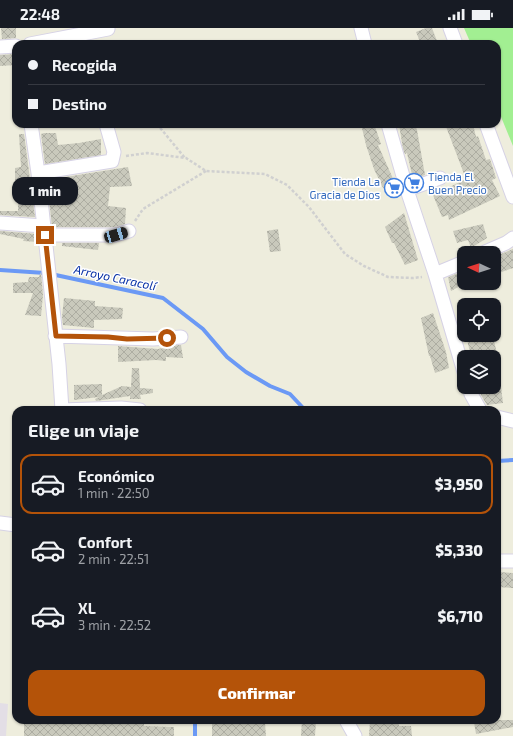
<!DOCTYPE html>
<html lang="es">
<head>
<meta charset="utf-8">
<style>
	body { margin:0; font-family:"Exo 2",sans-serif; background:#242831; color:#f1f3f6; height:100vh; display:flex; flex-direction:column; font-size:15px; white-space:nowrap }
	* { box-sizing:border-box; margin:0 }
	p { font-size:13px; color:#9ea1a6 }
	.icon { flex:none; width:22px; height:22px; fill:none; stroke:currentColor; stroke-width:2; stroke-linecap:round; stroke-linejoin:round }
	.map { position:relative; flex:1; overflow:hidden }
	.sheet { position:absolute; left:12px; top:378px; width:489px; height:318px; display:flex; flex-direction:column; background:#171b24; border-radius:12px; box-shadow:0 1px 3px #0004 }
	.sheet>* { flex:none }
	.banner { position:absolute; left:12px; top:12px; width:489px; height:88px; border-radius:12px; box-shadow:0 1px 3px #0004; display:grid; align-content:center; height:88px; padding:0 16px; background:#171b24 }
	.needle { width:26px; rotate:274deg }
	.fabs { position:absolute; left:457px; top:218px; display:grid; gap:8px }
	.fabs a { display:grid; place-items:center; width:44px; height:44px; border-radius:8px; background:#171b24; box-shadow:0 1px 3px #0004; font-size:20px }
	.end { position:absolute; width:18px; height:18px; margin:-9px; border:5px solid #b45309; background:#fff; box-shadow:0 0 0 2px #fff }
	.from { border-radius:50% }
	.bubble { position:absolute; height:28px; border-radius:12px; background:#171b24; box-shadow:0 1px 3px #0004; font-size:13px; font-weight:800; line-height:28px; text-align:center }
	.car { position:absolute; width:12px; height:24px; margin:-12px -6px; border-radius:5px; box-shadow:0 0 3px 1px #0007; background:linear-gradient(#222 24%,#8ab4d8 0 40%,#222 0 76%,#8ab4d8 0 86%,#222 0) }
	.banner b { display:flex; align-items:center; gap:14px; height:38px; font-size:15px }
	.banner b+b { border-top:1px solid #363941 }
	.banner i { width:10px; height:10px; background:#f1f3f6 }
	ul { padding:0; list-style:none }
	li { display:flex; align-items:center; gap:12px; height:60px; margin:0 8px 6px; padding:0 8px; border:2px solid transparent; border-radius:12px }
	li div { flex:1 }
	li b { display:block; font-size:15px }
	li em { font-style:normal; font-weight:800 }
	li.current { border-color:#b45309 }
	li>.icon { width:36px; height:36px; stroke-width:1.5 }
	h2 { padding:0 16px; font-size:18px; line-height:48px }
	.primary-button { display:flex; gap:8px; margin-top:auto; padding:8px 16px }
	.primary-button a { flex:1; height:46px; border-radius:12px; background:#b45309; color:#fff; font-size:16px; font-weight:800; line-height:46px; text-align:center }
	.status { display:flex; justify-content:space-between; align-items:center; height:28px; padding:0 20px; background:#171b24; direction:ltr }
	.status svg { height:11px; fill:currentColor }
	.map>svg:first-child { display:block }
	.industrial { fill:#e3dee6 }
	.pitch { fill:#a2ef92 }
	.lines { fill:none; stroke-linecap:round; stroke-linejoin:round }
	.stream { stroke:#6b99f5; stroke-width:4 }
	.building { fill:url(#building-cross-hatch) }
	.street-casing { stroke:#d6d2e5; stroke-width:15 }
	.path { stroke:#d0d0d0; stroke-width:2.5; stroke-dasharray:3 2; stroke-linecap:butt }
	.street { stroke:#fff; stroke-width:13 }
	.route { stroke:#b45309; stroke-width:5 }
	.labels { text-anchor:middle; stroke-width:3; stroke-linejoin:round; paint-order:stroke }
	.shop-label { font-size:11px; fill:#366cbe; stroke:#fff; text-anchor:start }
	.water-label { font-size:12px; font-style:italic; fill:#062fa5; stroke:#fff }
</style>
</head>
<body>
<div class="status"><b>22:48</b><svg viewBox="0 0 49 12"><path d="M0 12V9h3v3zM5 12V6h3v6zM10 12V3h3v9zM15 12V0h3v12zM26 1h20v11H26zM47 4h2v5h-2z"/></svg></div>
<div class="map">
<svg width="513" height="708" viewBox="0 0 513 708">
	<defs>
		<pattern id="building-cross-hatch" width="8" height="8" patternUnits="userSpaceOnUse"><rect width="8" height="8" fill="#c9c9bc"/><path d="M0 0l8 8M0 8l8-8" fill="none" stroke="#adada2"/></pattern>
	</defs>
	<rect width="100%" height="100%" fill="#eeeddd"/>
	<path class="industrial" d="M0,675L8,676L6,708H0Z"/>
	<path class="pitch" d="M464,0H513V118L497,79V16H471Z"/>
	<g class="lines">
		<path class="stream" d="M0,242L45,245
			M51,246L163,270L203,301L227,329L246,344L270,358L290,366L305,382
			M497,433L513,432
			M195,708V692"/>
	</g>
	<path class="building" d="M1,0H16V10L2,11Z
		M426,0H432L437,13L430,16H421L416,4Z
		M16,26V37L0,38V27Z
		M361,96H374L381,116L378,117L395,155L383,160L374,141L366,117Z
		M399,96H415L417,102L425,147L413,151L407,125L405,126L403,121Z
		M445,96H473L476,109L478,108L486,132L490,131L496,150L492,152L500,168L449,192L448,187L442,189L433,167L466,151Z
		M44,105H56L58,117L79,115L101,111V127L45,136L41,106Z
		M19,106H24L35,189L0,187V183H18V172H22L21,152H15V140L21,139Z
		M128,139L132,158L110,159L108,178L126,180L125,196L114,199H52L47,152Z
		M404,185L418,232L405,237L394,215H392L385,199Z
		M483,196L487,210L471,220L468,212L457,215L453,203Z
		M278,201L281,223L270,224L267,203Z
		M0,203L37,206L38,214L23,213L24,211L0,206Z
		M62,215H99L98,222L62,218Z
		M513,221V240L499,245L494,229Z
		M464,243V256L451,263L448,249Z
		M41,244L43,267L41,288L25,287L33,265H13V255L28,254L29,249H39Z
		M64,270L95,273V278L123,280L122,291L94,292V300L63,297L62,289Z
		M433,285L446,324L449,340L435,345L430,328H429L421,290Z
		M466,307H493L496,322L479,329H471Z
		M178,317H181L183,330L166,329V333L156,332L118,334V318L158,321Z
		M132,340H139L140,360L153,361V365L140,367L141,371H130V368L96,373L95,371L99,369L74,372V357L102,356V367L122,358L131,359Z
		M480,359H501L503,375L487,377L481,367Z
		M498,544L513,545V560L497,559Z
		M24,692H144V698L174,699V708H24Z
		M302,692L316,693L315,708H301Z
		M370,692H398L399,698H411L412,708H369Z
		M482,692H513V699L476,706L474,694Z
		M236,694V696L265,695L266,708H212V695Z"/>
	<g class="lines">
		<defs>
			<path id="street" d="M361,0L365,16
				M450,0L456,16
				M30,16L108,1
				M0,19L16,18
				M31,96L38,145L59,336L62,382L121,380L140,382
				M388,96L407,162L435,246L464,344
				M486,96L513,169
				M38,145L112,133L114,124L106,96
				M407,162L440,150
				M0,195L43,198
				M45,207H115L129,203
				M483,225L506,215L513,210
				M435,246L464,234
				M55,308L153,311L181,309
				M469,359L471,366L480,382
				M497,389L513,393
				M0,495L16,497
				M497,533H513
				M346,692L355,708"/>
		</defs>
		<use href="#street" class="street-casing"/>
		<path class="path" d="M157,96L185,130
			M126,128L147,125L186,130L206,143L265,146L287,157L309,179L345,226L364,238L388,249L413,250L422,249
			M135,193L143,181L206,143"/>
		<use href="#street" class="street"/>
	</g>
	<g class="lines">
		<path class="route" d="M45,207L56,308L108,309L127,311L167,310"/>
	</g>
	<defs>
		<symbol id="supermarket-ring" viewBox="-11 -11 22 22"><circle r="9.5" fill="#fff" stroke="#3f7fe0" stroke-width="1.5"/><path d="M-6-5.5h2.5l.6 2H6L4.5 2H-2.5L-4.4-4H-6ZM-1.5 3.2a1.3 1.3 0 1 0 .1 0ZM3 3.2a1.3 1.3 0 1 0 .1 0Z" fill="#3f7fe0"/></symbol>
	</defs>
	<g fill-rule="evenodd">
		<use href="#supermarket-ring" x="403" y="144" width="22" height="22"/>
		<use href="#supermarket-ring" x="383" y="149" width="22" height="22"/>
	</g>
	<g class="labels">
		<g class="shop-label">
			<text x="428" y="153">Tienda El<tspan x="428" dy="13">Buen Precio</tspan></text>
			<text x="380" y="158" text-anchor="end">Tienda La<tspan x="380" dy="13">Gracia de Dios</tspan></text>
		</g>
		<g class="water-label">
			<text transform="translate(115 250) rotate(12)" y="4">Arroyo Caracolí</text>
		</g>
	</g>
</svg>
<div class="fabs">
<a><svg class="needle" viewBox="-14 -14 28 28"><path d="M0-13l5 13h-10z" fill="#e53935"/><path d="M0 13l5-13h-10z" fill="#9ea1a6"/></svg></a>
<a><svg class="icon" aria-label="locate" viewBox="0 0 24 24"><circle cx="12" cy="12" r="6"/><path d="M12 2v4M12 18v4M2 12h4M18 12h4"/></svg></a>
<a><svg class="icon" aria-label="layers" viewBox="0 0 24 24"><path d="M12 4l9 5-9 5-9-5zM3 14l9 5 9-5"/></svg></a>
</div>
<i class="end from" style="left:167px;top:310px"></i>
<i class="end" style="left:45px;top:207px"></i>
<div class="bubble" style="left:12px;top:149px;width:66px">1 min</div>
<i class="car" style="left:116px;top:207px;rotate:74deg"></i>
<div class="banner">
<b><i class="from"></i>Recogida</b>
<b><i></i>Destino</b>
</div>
<section class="sheet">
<h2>Elige un viaje</h2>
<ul>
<li class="current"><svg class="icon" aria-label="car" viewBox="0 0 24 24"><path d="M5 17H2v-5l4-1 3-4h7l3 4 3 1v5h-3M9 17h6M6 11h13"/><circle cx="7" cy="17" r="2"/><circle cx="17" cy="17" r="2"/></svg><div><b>Económico</b><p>1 min · 22:50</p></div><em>$3,950</em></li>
<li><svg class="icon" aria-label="car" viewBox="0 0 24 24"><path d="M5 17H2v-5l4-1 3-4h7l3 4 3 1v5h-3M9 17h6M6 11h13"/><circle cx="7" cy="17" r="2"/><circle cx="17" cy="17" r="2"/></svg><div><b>Confort</b><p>2 min · 22:51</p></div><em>$5,330</em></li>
<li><svg class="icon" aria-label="car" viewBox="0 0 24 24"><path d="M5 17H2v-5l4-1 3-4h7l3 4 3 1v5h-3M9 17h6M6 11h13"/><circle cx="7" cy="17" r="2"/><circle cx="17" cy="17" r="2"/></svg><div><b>XL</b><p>3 min · 22:52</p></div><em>$6,710</em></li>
</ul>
<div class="primary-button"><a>Confirmar</a></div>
</section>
</div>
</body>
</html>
